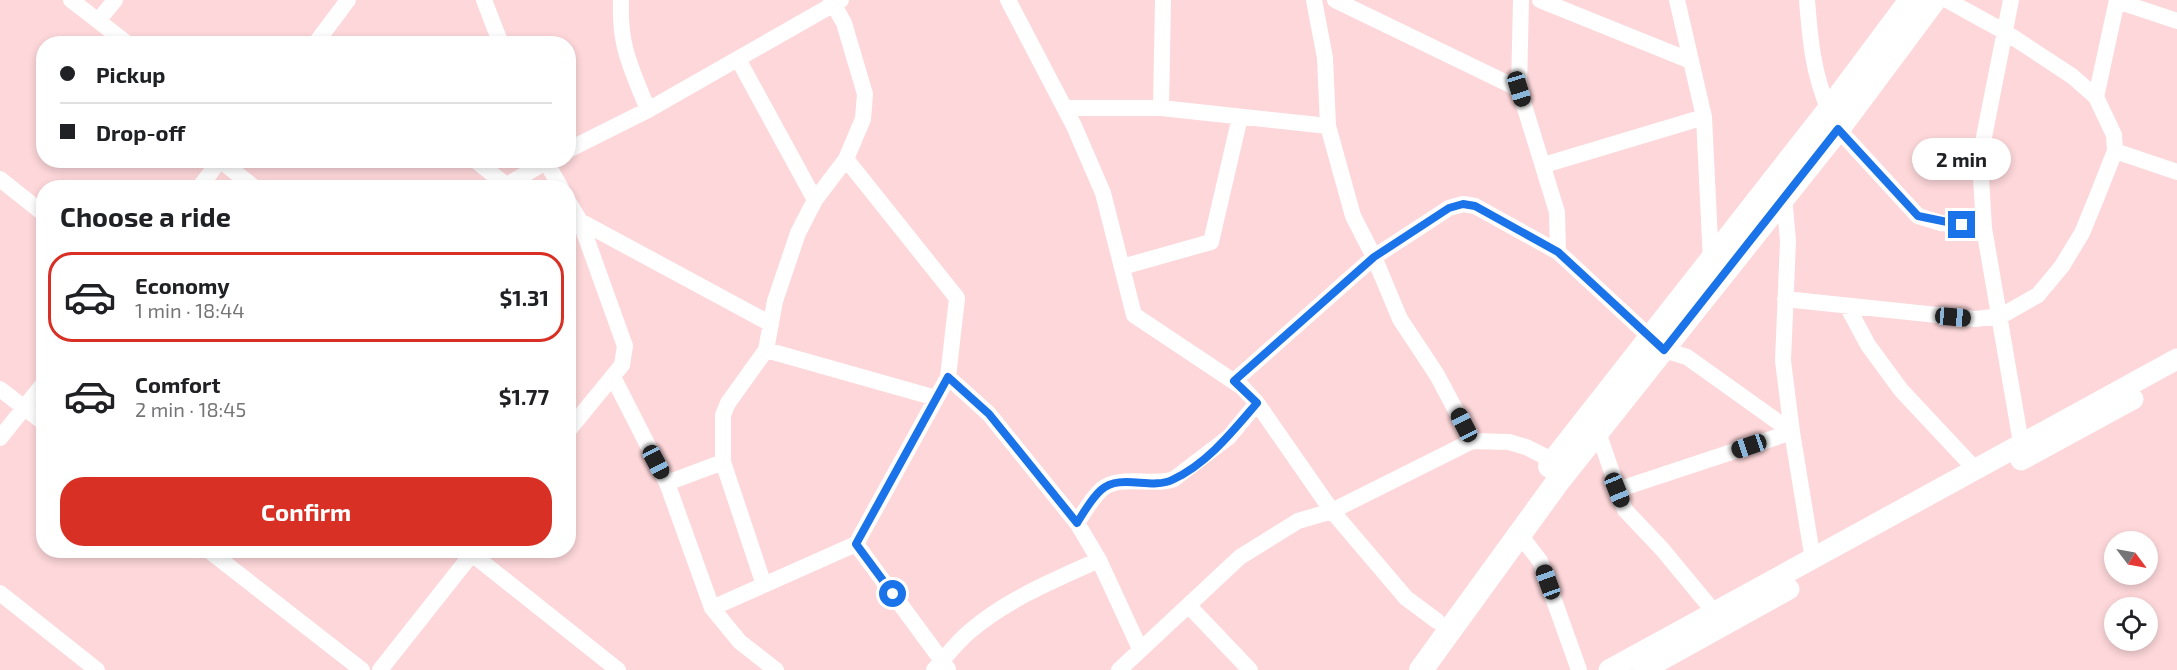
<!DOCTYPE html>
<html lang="en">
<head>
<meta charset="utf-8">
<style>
	body { margin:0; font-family:"Exo 2",sans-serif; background:#f6f6f6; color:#202124; height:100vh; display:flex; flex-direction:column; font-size:22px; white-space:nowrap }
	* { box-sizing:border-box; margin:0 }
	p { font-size:20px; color:#757577 }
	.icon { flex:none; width:33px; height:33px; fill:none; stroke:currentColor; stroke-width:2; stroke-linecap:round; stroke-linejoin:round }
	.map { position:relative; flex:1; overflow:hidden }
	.drawer { position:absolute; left:36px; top:180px; width:540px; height:378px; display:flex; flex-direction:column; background:#fff; border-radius:24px; box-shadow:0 3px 9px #0003 }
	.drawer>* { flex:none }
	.guide { position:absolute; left:36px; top:36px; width:540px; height:132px; border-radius:24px; box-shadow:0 3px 9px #0003; display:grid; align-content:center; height:132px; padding:0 24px; background:#fff }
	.needle { width:39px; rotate:122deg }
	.fabs { position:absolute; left:2104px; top:531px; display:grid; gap:12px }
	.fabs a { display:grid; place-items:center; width:54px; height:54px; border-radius:50%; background:#fff; box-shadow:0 3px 9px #0003; font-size:30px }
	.end { position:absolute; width:27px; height:27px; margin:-14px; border:8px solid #1a73e8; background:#fff; box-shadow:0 0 0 3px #fff }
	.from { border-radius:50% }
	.bubble { position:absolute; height:42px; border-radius:21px; background:#fff; box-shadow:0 3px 9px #0003; font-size:20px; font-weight:700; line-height:42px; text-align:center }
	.car { position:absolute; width:18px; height:36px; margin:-18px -9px; border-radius:8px; box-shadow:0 0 4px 2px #0007; background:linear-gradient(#222 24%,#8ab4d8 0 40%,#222 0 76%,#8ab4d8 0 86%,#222 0) }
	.guide b { display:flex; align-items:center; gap:21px; height:57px; font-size:22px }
	.guide b+b { border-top:2px solid #e0e0e0 }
	.guide i { width:15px; height:15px; background:#202124 }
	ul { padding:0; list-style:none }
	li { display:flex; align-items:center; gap:18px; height:90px; margin:0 12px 9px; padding:0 12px; border:3px solid transparent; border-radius:24px }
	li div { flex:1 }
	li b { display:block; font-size:22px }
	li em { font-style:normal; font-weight:700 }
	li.active { border-color:#d93025 }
	li>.icon { width:54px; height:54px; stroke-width:1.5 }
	h2 { padding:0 24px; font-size:27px; line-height:72px }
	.cta { display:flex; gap:12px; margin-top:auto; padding:12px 24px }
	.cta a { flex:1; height:69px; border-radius:24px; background:#d93025; color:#fff; font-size:24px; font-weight:700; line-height:69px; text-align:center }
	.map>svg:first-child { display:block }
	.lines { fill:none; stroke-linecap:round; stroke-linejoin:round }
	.minor { stroke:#fff; stroke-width:16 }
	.tertiary { stroke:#fff; stroke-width:21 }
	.secondary { stroke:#fff; stroke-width:24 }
	.route { stroke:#1a73e8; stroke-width:8 }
</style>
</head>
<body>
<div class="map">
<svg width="2177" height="670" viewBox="0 0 2177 670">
	<rect width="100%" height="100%" fill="#fdd7da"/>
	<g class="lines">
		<path class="minor" d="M71,0L128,44
			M484,0L501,44
			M621,0C619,47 631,67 648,110
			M1008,0L1074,126L1103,193L1134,315L1242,387L1257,403L1332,511L1406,598L1437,621
			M1314,0L1325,58L1328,126L1353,216L1374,257L1400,319L1437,375L1472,441
			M1335,0L1519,89
			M1521,0L1519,89L1557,212L1558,252
			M1540,0L1691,61
			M1677,0L1704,117L1711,262
			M1807,0C1810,39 1813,74 1829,110
			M2011,0L1984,137L1981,177L1984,228L2021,443
			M2117,1L2177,21
			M98,21L115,0
			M315,44L348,0
			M738,59L815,200
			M2096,97L2117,0
			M1065,108H1161L1328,126
			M1161,108L1163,0
			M1838,129L1918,216L1941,223L1984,228
			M568,150L648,110L841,0
			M2115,151L2177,172
			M220,160L255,188
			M475,160L506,185
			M545,160L561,188
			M1544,165L1704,117
			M0,179L44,214
			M199,188L220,160
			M502,188L549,160
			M1784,196L1788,241L1783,361L1792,432L1813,560
			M568,201L580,221L625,346L622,365L568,431
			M580,221L771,324
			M1122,267L1211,242L1240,117
			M1785,299L1975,319L2001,316L2038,295L2062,266L2082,233L2096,199L2115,151L2114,135L2096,97L2072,76L2005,32L1947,0
			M1847,306L1868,345L1901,390L1975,469
			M766,350L936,398
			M613,377L667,483
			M948,377L989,414L1077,523L1099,560L1140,649
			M1234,381L1374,257L1449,208L1463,204L1475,206L1558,252L1664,350L1687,357L1792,432
			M0,389L44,423
			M1598,432L1625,510L1662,549L1715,613
			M0,438L44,383
			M723,462L764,585
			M1617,490L1792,432
			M1077,523C1084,512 1092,498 1102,489C1120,474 1153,487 1174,479L1229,437L1257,403
			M1520,535L1540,561L1579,670
			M856,544L948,669
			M208,550L362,670
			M467,550L618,670
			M0,593L97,670
			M1189,606L1250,670
			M712,608L856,544L948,377L957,298L846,159
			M380,670L475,550
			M776,670L740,642L712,608L667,483L723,462V415L728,403L766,350L775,301L798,233L815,200L846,159L863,119L865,94L844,23L831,0
			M934,670C945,658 956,643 969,632C1006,600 1054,580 1099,560
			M1119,670L1240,557L1298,521L1332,511L1472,441L1509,442L1526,447L1554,461"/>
		<path class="tertiary" d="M2021,460L2133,399
			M1609,670L2177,359
			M1643,670L1789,589"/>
		<path class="secondary" d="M1550,466L1829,110L1911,0
			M1421,670L1559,480L1838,129L1934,0"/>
	</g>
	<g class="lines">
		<path class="route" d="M893,594L856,544L948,377L989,414L1077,523C1084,512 1091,499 1101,490C1120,473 1151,490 1172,480C1207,464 1233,431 1257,403L1234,381L1374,257L1449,208L1463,204L1475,206L1558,252L1664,350L1838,129L1918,216L1962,225"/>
	</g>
</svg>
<div class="fabs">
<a><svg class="needle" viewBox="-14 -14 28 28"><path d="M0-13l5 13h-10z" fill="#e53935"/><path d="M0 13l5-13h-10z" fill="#757577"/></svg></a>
<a><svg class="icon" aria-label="locate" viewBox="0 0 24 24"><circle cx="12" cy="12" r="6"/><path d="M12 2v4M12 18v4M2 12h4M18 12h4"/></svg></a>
</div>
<i class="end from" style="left:893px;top:594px"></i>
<i class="end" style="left:1962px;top:225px"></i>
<div class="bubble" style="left:1912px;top:138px;width:99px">2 min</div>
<i class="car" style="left:1519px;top:89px;rotate:163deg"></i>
<i class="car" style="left:1953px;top:317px;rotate:95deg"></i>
<i class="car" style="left:1464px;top:425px;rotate:333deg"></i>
<i class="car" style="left:1749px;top:446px;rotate:251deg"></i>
<i class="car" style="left:656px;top:462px;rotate:152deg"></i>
<i class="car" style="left:1617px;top:490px;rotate:158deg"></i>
<i class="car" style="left:1548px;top:582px;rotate:340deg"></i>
<div class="guide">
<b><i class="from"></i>Pickup</b>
<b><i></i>Drop-off</b>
</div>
<section class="drawer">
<h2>Choose a ride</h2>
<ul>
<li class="active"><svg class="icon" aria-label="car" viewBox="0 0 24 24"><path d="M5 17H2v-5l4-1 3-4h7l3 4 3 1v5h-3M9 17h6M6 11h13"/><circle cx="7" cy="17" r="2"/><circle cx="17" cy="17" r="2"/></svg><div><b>Economy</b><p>1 min · 18:44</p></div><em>$1.31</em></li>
<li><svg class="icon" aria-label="car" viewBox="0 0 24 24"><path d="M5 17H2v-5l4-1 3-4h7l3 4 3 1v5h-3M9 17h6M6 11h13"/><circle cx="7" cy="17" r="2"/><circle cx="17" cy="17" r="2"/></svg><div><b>Comfort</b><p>2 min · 18:45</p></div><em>$1.77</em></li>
</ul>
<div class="cta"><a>Confirm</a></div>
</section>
</div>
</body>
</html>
